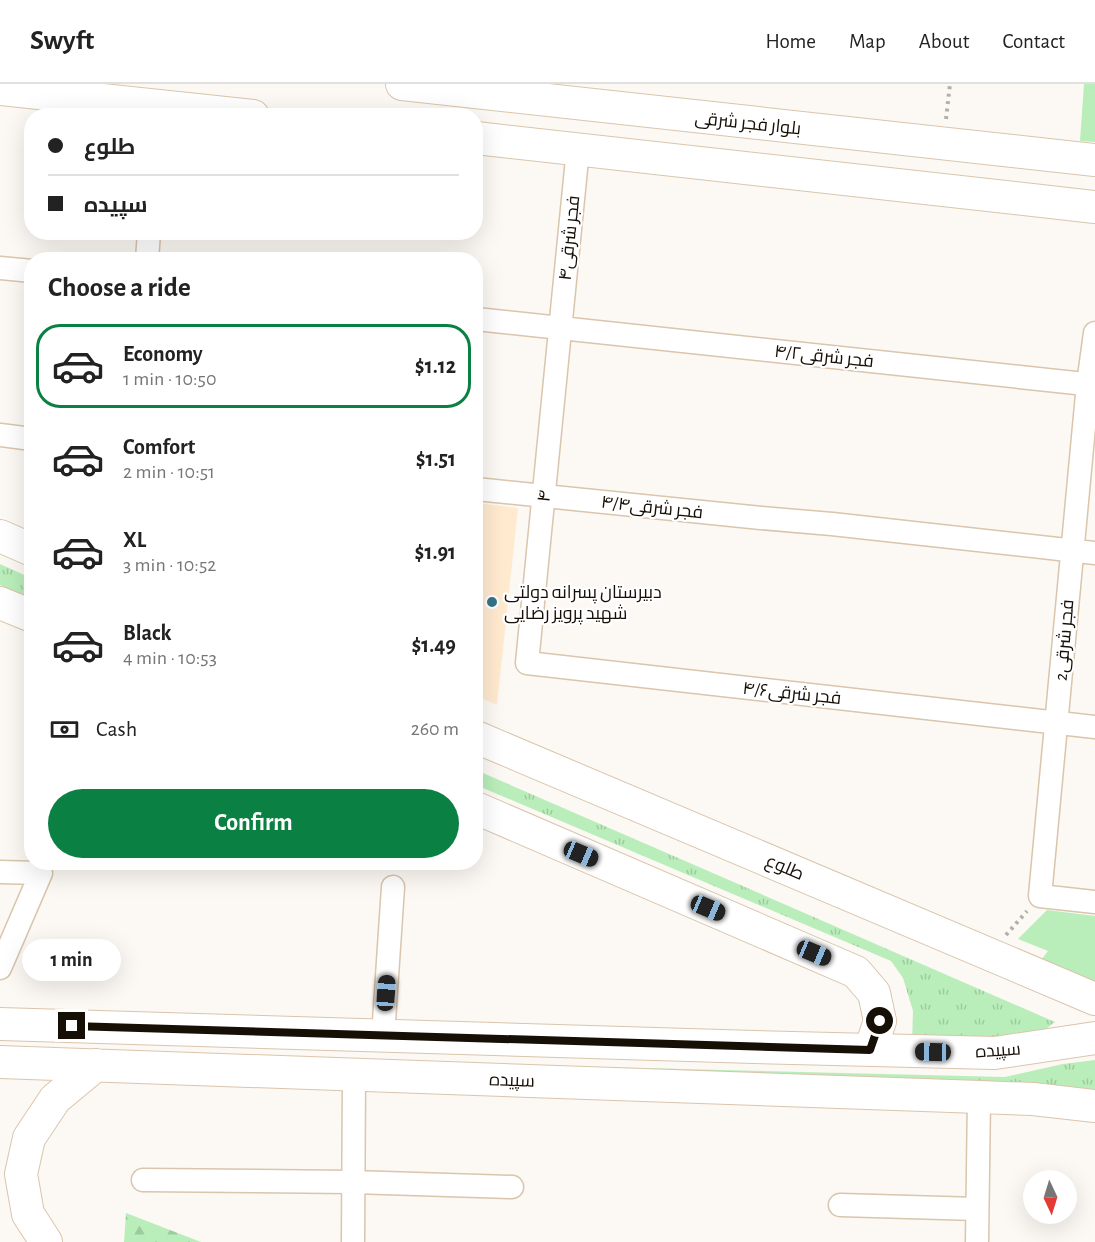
<!DOCTYPE html>
<html lang="en">
<head>
<meta charset="utf-8">
<style>
	body { margin:0; font-family:"Alegreya Sans",Cairo,sans-serif; background:#f6f6f6; color:#222; height:100vh; display:flex; flex-direction:column; font-size:22px; white-space:nowrap }
	* { box-sizing:border-box; margin:0 }
	p { font-size:20px; color:#767676 }
	.icon { flex:none; width:33px; height:33px; fill:none; stroke:currentColor; stroke-width:2; stroke-linecap:round; stroke-linejoin:round }
	.map { position:relative; flex:1; overflow:hidden }
	.panel { position:absolute; left:24px; top:168px; width:459px; height:618px; display:flex; flex-direction:column; background:#fff; border-radius:24px; box-shadow:0 6px 24px #0002 }
	.panel>* { flex:none }
	.top-card { position:absolute; left:24px; top:24px; width:459px; height:132px; border-radius:24px; box-shadow:0 6px 24px #0002; display:grid; align-content:center; height:132px; padding:0 24px; background:#fff }
	.needle { width:39px; rotate:176deg }
	.controls { position:absolute; left:1023px; top:1086px; display:grid; gap:12px }
	.controls a { display:grid; place-items:center; width:54px; height:54px; border-radius:50%; background:#fff; box-shadow:0 6px 24px #0002; font-size:30px }
	.end { position:absolute; width:27px; height:27px; margin:-14px; border:8px solid #160f06; background:#fff; box-shadow:0 0 0 3px #fff }
	.from { border-radius:50% }
	.bubble { position:absolute; height:42px; border-radius:21px; background:#fff; box-shadow:0 6px 24px #0002; font-size:20px; font-weight:700; line-height:42px; text-align:center }
	.car { position:absolute; width:18px; height:36px; margin:-18px -9px; border-radius:8px; box-shadow:0 0 4px 2px #0007; background:linear-gradient(#222 24%,#8ab4d8 0 40%,#222 0 76%,#8ab4d8 0 86%,#222 0) }
	.top-card b { display:flex; align-items:center; gap:21px; height:57px; font-size:22px }
	.top-card b+b { border-top:2px solid #e0e0e0 }
	.top-card i { width:15px; height:15px; background:#222 }
	ul { padding:0; list-style:none }
	li { display:flex; align-items:center; gap:18px; height:84px; margin:0 12px 9px; padding:0 12px; border:3px solid transparent; border-radius:24px }
	li div { flex:1 }
	li b { display:block; font-size:22px }
	li em { font-style:normal; font-weight:700 }
	li.selected { border-color:#0b8043 }
	li>.icon { width:54px; height:54px; stroke-width:1.5 }
	h2 { padding:0 24px; font-size:27px; line-height:72px }
	.pay { display:flex; align-items:center; gap:15px; height:66px; padding:0 24px; font-size:22px }
	.pay p { margin-inline-start:auto }
	.action { display:flex; gap:12px; margin-top:auto; padding:12px 24px }
	.action a { flex:1; height:69px; border-radius:36px; background:#0b8043; color:#fff; font-size:24px; font-weight:700; line-height:69px; text-align:center }
	header { display:flex; align-items:center; gap:36px; box-sizing:border-box; height:84px; padding:0 30px; background:#fff; border-bottom:2px solid #e0e0e0 }
	header strong { font-size:28px }
	nav { display:flex; gap:33px; margin-inline-start:auto; font-size:21px }
	.map>svg:first-child { display:block }
	.built { fill:#ffead0 }
	.grass { fill:url(#grass-tufts) }
	.forest { fill:url(#forest-firs) }
	.park { fill:#b9eeba }
	.lines { fill:none; stroke-linecap:round; stroke-linejoin:round }
	.street-casing { stroke:#dac5ad; stroke-width:25 }
	.secondary-casing { stroke:#dac5ad; stroke-width:34 }
	.path { stroke:#b4afa8; stroke-width:4; stroke-dasharray:3 4.5; stroke-linecap:butt }
	.street { stroke:#fff; stroke-width:22 }
	.secondary { stroke:#fff; stroke-width:32 }
	.route { stroke:#160f06; stroke-width:8 }
	.poi-dot { fill:#367489; stroke:#fff; stroke-width:2 }
	.labels { text-anchor:middle; stroke-width:4.5; stroke-linejoin:round; paint-order:stroke }
	.street-label { font-size:18px; fill:#160f06; stroke:#fff }
	.poi-label { font-size:18px; fill:#160f06; stroke:#fff; text-anchor:start }
</style>
</head>
<body>
<header>
<strong>Swyft</strong>
<nav><a>Home</a><a>Map</a><a>About</a><a>Contact</a></nav>
</header>
<div class="map">
<svg width="1095" height="1158" viewBox="0 0 1095 1158">
	<defs>
		<pattern id="grass-tufts" width="24" height="20" patternUnits="userSpaceOnUse" patternTransform="scale(1.5)"><rect width="24" height="20" fill="#b9eeba"/><path d="M3 7l-1-3M5 7V3M7 7l1-3M15 17l-1-3M17 17v-4M19 17l1-3" fill="none" stroke="#9ecb9e"/></pattern>
		<pattern id="forest-firs" width="22" height="20" patternUnits="userSpaceOnUse" patternTransform="scale(1.5)"><rect width="22" height="20" fill="#b9eeba"/><path d="M5 1l3.5 6h-7zM16 11l3.5 6h-7z" fill="#9ecb9e"/></pattern>
	</defs>
	<rect width="100%" height="100%" fill="#fcf8f3"/>
	<path class="built" d="M476,419L518,424L497,621L476,612Z"/>
	<path class="grass" d="M0,480L31,494V514L0,501Z
		M476,686L1055,938L1030,957L912,961L913,927L903,894L891,877L476,701Z
		M0,968L1005,993L1063,980L1095,976V1011Z"/>
	<path class="forest" d="M126,1129L201,1158H124Z"/>
	<path class="park" d="M1084,0H1095V58L1080,57Z
		M1047,826L1095,832V906L1038,880L1048,867L1018,855Z"/>
	<g class="lines">
		<defs>
			<path id="street" d="M578,65L527,579L1095,643
				M147,176L149,148
				M0,184L32,187
				M476,235L1095,301
				M1095,249L1088,300L1040,812L1095,818
				M0,351L32,355
				M476,405L761,434L832,440L1095,469
				M0,788L41,789L0,884
				M383,952L393,803
				M143,1096L353,1098L512,1103
				M840,1121L977,1125
				M353,1158L354,991
				M977,1158L979,1013"/>
			<path id="secondary" d="M402,0L1095,76
				M0,5L253,32
				M476,54L1095,123
				M0,452L32,466
				M0,519L32,532
				M476,653L1095,915
				M476,724L856,888L874,909L880,937L870,966
				M0,940L754,963L995,969L1095,954
				M0,978L979,1013L1033,1015L1095,1022
				M46,1158L28,1130L21,1090L29,1054L55,1015L96,981"/>
		</defs>
		<use href="#street" class="street-casing"/>
		<use href="#secondary" class="secondary-casing"/>
		<path class="path" d="M946,35L950,0
			M1006,851L1027,827"/>
		<use href="#street" class="street"/>
		<use href="#secondary" class="secondary"/>
	</g>
	<g class="lines">
		<path class="route" d="M72,942L870,966L880,937"/>
	</g>
	<circle class="poi-dot" cx="492" cy="518" r="6"/>
	<g class="labels">
		<g class="street-label">
			<text transform="translate(748 39) rotate(6)" y="6">بلوار فجر شرقی</text>
			<text transform="translate(569 154) rotate(-84)" y="6">فجر شرقی۴</text>
			<text transform="translate(824 272) rotate(6)" y="6">فجر شرقی۴/۲</text>
			<text transform="translate(544 412) rotate(-84)" y="6">۴</text>
			<text transform="translate(652 423) rotate(6)" y="6">فجر شرقی۴/۴</text>
			<text transform="translate(1064 556) rotate(-85)" y="6">2فجر شرقی</text>
			<text transform="translate(792 609) rotate(6)" y="6">فجر شرقی۴/۶</text>
			<text transform="translate(785 783) rotate(23)" y="6">طلوع</text>
			<text transform="translate(998 966) rotate(-4)" y="6">سپیده</text>
			<text transform="translate(512 996) rotate(2)" y="6">سپیده</text>
		</g>
		<g class="poi-label">
			<text x="504" y="514">دبیرستان پسرانه دولتی<tspan x="504" dy="21">شهید پرویز رضایی</tspan></text>
		</g>
	</g>
</svg>
<div class="controls">
<a><svg class="needle" viewBox="-14 -14 28 28"><path d="M0-13l5 13h-10z" fill="#e53935"/><path d="M0 13l5-13h-10z" fill="#767676"/></svg></a>
</div>
<i class="end from" style="left:880px;top:937px"></i>
<i class="end" style="left:72px;top:942px"></i>
<div class="bubble" style="left:22px;top:855px;width:99px">1 min</div>
<i class="car" style="left:581px;top:770px;rotate:113deg"></i>
<i class="car" style="left:708px;top:824px;rotate:113deg"></i>
<i class="car" style="left:814px;top:869px;rotate:113deg"></i>
<i class="car" style="left:386px;top:909px;rotate:4deg"></i>
<i class="car" style="left:933px;top:968px;rotate:271deg"></i>
<div class="top-card">
<b><i class="from"></i>طلوع</b>
<b><i></i>سپیده</b>
</div>
<section class="panel">
<h2>Choose a ride</h2>
<ul>
<li class="selected"><svg class="icon" aria-label="car" viewBox="0 0 24 24"><path d="M5 17H2v-5l4-1 3-4h7l3 4 3 1v5h-3M9 17h6M6 11h13"/><circle cx="7" cy="17" r="2"/><circle cx="17" cy="17" r="2"/></svg><div><b>Economy</b><p>1 min · 10:50</p></div><em>$1.12</em></li>
<li><svg class="icon" aria-label="car" viewBox="0 0 24 24"><path d="M5 17H2v-5l4-1 3-4h7l3 4 3 1v5h-3M9 17h6M6 11h13"/><circle cx="7" cy="17" r="2"/><circle cx="17" cy="17" r="2"/></svg><div><b>Comfort</b><p>2 min · 10:51</p></div><em>$1.51</em></li>
<li><svg class="icon" aria-label="car" viewBox="0 0 24 24"><path d="M5 17H2v-5l4-1 3-4h7l3 4 3 1v5h-3M9 17h6M6 11h13"/><circle cx="7" cy="17" r="2"/><circle cx="17" cy="17" r="2"/></svg><div><b>XL</b><p>3 min · 10:52</p></div><em>$1.91</em></li>
<li><svg class="icon" aria-label="car" viewBox="0 0 24 24"><path d="M5 17H2v-5l4-1 3-4h7l3 4 3 1v5h-3M9 17h6M6 11h13"/><circle cx="7" cy="17" r="2"/><circle cx="17" cy="17" r="2"/></svg><div><b>Black</b><p>4 min · 10:53</p></div><em>$1.49</em></li>
</ul>
<div class="pay"><svg class="icon" aria-label="cash" viewBox="0 0 24 24"><path d="M3 7h18v10H3z"/><circle cx="12" cy="12" r="2"/></svg>Cash<p>260 m</p></div>
<div class="action"><a>Confirm</a></div>
</section>
</div>
</body>
</html>
